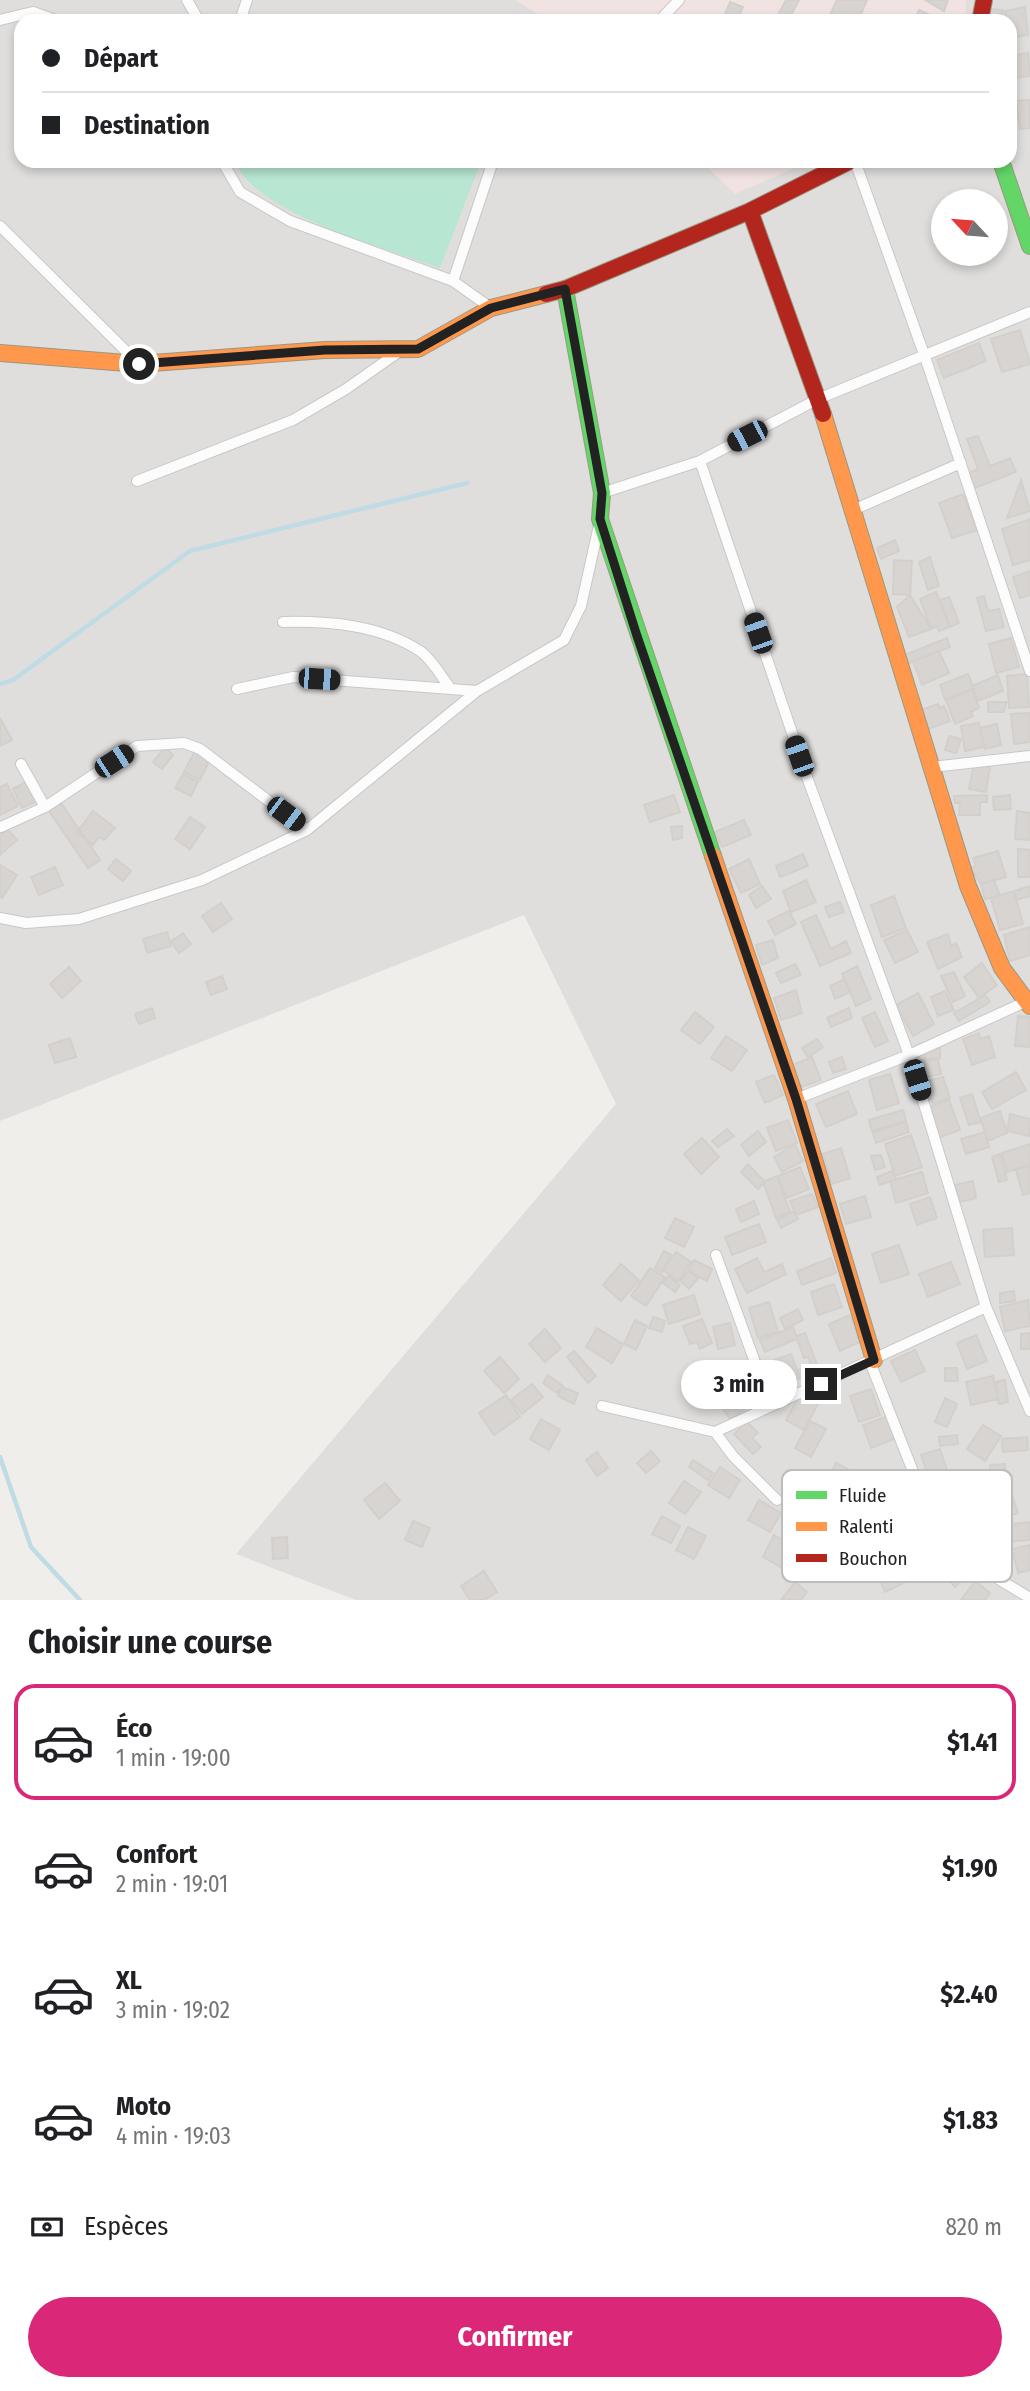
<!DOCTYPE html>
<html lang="fr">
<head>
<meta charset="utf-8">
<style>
	body { margin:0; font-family:"Fira Sans Condensed",sans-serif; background:#f6f6f6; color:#202124; height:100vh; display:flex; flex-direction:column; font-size:26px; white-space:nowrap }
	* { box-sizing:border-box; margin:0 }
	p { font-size:23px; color:#757577 }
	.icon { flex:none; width:38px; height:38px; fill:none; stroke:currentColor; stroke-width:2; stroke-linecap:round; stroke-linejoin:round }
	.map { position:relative; height:1600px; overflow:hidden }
	.details { display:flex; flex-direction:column; background:#fff; flex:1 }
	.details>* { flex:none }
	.top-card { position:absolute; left:14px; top:14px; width:1003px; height:154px; border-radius:21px; box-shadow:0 4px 10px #0003; display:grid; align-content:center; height:154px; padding:0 28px; background:#fff }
	.needle { width:46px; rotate:296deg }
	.tools { position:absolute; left:931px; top:189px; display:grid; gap:14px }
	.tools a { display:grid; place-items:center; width:77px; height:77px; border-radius:50%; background:#fff; box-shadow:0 4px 10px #0003; font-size:35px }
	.end { position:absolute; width:32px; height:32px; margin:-16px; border:9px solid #222; background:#fff; box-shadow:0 0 0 4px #fff }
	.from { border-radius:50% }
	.bubble { position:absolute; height:49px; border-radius:24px; background:#fff; box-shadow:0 4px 10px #0003; font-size:23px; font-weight:700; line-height:49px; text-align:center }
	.car { position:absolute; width:21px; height:42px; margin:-21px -10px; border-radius:9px; box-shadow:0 0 5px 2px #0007; background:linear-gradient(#222 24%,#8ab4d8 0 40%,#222 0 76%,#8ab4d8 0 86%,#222 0) }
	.top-card b { display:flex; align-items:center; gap:24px; height:66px; font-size:26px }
	.top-card b+b { border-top:2px solid #e0e0e0 }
	.top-card i { width:18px; height:18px; background:#202124 }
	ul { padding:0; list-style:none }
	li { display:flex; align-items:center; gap:21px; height:116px; margin:0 14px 10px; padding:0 14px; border:4px solid transparent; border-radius:21px }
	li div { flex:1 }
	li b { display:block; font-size:26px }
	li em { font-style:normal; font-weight:700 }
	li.current { border-color:#db2777 }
	li>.icon { width:63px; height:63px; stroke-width:1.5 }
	h2 { padding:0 28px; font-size:32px; line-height:84px }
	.pay { display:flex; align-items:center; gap:18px; height:77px; padding:0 28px; font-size:26px }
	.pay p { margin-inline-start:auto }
	.action { display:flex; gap:14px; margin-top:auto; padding:14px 28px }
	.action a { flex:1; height:80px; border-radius:42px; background:#db2777; color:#fff; font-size:28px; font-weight:700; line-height:80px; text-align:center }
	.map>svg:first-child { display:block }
	.residential { fill:#dfdedc; fill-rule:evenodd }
	.commercial { fill:#f1e3e1 }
	.pitch { fill:#b7e6d2 }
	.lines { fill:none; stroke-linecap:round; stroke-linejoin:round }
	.stream { stroke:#bfdbe3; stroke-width:4.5 }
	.building { fill:#d7d4d2; stroke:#d3d0cc; stroke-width:2 }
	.street-casing { stroke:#c9c8c7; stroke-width:12 }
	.fast-casing { stroke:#999a82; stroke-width:18 }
	.slow-casing { stroke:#999a82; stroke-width:18 }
	.jam-casing { stroke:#999a82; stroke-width:18 }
	.street { stroke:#fdfcfc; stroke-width:10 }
	.fast { stroke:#63d668; stroke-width:16 }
	.slow { stroke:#ff974d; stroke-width:16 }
	.jam { stroke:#b3261e; stroke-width:16 }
	.route { stroke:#222; stroke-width:9 }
	.key { fill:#fff; stroke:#bdbdbd; stroke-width:2 }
	.key-label { font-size:19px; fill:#222 }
</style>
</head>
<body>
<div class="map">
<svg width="1030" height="1600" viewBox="0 0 1030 1600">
	<rect width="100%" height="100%" fill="#f0eeeb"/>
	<path class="residential" d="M0,0H1030V1600H356L236,1554L616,1104L524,915L0,1121ZM21,21H1010V161H21ZM943,201H996V254H943Z"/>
	<path class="commercial" d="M515,0H966V21H549Z
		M701,161H811L735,194Z"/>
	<path class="pitch" d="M234,161H481L440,268C386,248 258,215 234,161Z"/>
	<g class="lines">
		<path class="stream" d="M0,684L13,680L190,551L467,483
			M0,1457L31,1547L80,1600"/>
	</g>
	<path class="building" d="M786,0H799L788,21H775Z
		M837,0H867L858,21H827Z
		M925,0H948L944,11Z
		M730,2L743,7L737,21H722Z
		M1025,7L1028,35L1010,38V21H1007L1005,11Z
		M989,9L1003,10L1002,21H989Z
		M919,10L941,20V21H914Z
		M1028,53L1030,76L1013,78L1010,56Z
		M1030,100V128L1020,129L1016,101Z
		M1020,330L1030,364L1002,372L991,339Z
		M979,343L986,361L944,378L937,360Z
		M978,436L990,466L1010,458L1016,472L972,489L967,474L978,469L967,439Z
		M1021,480L1030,511L1007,518Z
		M963,494L977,530L952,538L939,503Z
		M1030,519V560L1013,565L1002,529Z
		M895,540L899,551L881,559L877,548Z
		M930,557L939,586L928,590L919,562Z
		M894,560L912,561L910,595L893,594Z
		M1030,571V595L1020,598L1013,577Z
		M936,592L950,627L939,631L937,626L931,629L920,599Z
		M910,595L931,629L909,637L897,607Z
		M984,596L988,611L999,609L1004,627L986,631L977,598Z
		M949,597L959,623L950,627L940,600Z
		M947,638L950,647L909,663L905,655Z
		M1011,638L1019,667L996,673L989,644Z
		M939,651L949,673L922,685L913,661Z
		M968,674L974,688L945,700L940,685Z
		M1027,674L1029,707L1009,708L1007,676Z
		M998,675L1003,691L978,701L972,686Z
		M972,690L979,708L971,712L973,716L955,724L946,700Z
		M988,702H1006L1004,712H988Z
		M938,704L940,708L944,706L950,721L928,729L921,710Z
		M1030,713V742L1014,744L1011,714Z
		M0,718L12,740L0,746Z
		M979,723L984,747L965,751L961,726Z
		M997,724L1001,745L985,749L980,728Z
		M949,736L961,739L956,753L945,750Z
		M165,747L173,755L162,769L153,762Z
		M195,751L210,759L200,780L184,772Z
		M974,764L990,767L986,792L969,789Z
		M183,774L198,782L191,796L175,788Z
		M28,781L37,801L22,808L13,789Z
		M7,784L18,806L0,815V787Z
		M674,795L680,812L650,822L644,805Z
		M987,795V802H980V815H959L960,803H955L954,796Z
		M1010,795L1011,809L994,810L993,797Z
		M61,803L100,860L88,868L49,811Z
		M93,811L115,828L104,840L99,837L93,845L77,832Z
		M1017,811L1030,813V840L1015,839Z
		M190,817L205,827L190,849L175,839Z
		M744,820L751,835L722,847L715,832Z
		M682,826V838L673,840L671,827Z
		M7,829L17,840L0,855V836Z
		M1018,849L1030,850V877H1018Z
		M998,851L1006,877L981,884L971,868L976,866L973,858Z
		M803,854L808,866L780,877L776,866Z
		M116,859L131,871L123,881L108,869Z
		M749,859L760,884L741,893L729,869Z
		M0,865L17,875L2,898L0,897Z
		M55,867L63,885L39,895L31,877Z
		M806,880L816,902L791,912L783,891Z
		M994,880L1000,896L985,899L981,884Z
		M762,886L771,899L756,908L749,895Z
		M1030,886V896L1016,900L1014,891Z
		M1014,891L1023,924L1000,930L991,898Z
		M894,896L906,928L882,937L871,905Z
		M840,902L844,912L829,917L825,907Z
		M221,903L232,919L213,932L202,916Z
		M789,911L796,924L775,935L768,921Z
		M816,915L831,949L846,941L851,953L820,966L801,922Z
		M1030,927V955L1010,961L1004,935Z
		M907,930L918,952L895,963L884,940Z
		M167,932L171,946L147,953L143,939Z
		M183,933L191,944L179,953L171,941Z
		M948,934L951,946L956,943L962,957L938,969L927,942Z
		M773,940L778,958L762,965L756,945Z
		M982,963L997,985L979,998L964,977Z
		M795,964L801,975L781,983L776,973Z
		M857,966L871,999L856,1006L842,974Z
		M69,967L81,981L62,998L50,984Z
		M954,972L965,996L953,1002L941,976Z
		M222,976L227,989L211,995L206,982Z
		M845,979L850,992L835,999L830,986Z
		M796,990L802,1013L781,1020L774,998Z
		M945,991L954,1010L938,1016L931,997Z
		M918,993L934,1024L913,1036L896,1005Z
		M985,995L990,1002L959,1021L954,1013Z
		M152,1008L155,1018L139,1024L135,1014Z
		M849,1008L852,1018L831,1027L827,1018Z
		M695,1012L714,1027L700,1044L681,1030Z
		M875,1012L888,1041L875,1047L862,1018Z
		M1018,1016L1030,1017V1047L1015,1046Z
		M979,1033L980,1039L989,1036L995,1057L972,1065L963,1039Z
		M726,1036L747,1050L732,1071L711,1058Z
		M70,1038L76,1057L55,1063L49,1045Z
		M817,1039L823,1047L808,1057L802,1048Z
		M940,1048V1058L925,1060L924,1049Z
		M812,1057L821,1080L801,1087L792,1065Z
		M842,1057L846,1069L833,1073L829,1062Z
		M938,1059L941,1074L922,1078L920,1061Z
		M1016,1072L1026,1090L992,1109L982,1092Z
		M890,1074L899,1103L877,1110L869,1080Z
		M774,1075L783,1095L765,1103L756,1082Z
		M943,1077L950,1098L933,1104L931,1099L928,1100L923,1082Z
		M848,1091L857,1114L826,1127L816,1104Z
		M972,1094L981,1122L969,1125L960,1098Z
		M949,1100L960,1130L938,1138L927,1108Z
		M903,1110L906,1121L872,1131L869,1120Z
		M1000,1111L1007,1133L988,1141L980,1118Z
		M1010,1114L1030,1119L1029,1136L1007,1131Z
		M788,1120L797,1143L776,1151L767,1128Z
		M906,1122L909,1132L876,1143L873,1133Z
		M727,1129L734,1136L718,1147L712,1141Z
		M758,1131L766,1142L749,1156L741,1145Z
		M985,1132L989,1147L966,1154L961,1139Z
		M911,1135L922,1167L895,1176L885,1144Z
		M702,1138L719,1157L701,1174L684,1154Z
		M1030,1144V1165L1007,1172L1002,1153Z
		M795,1145L803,1161L782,1172L774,1157Z
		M841,1148L850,1178L832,1184L823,1154Z
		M1000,1154L1007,1180L999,1182L992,1157Z
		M881,1155L885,1167L875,1170L871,1156Z
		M748,1164L765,1182L758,1189L741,1172Z
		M1030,1166V1193L1023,1195L1016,1170Z
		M800,1167L809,1189L787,1198L778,1176Z
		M892,1171L896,1179L880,1185L877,1177Z
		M922,1172L928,1193L896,1203L890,1181Z
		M777,1176L790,1212L776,1218L763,1182Z
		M973,1181L976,1198L959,1202L955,1185Z
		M812,1194L818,1207L796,1215L790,1201Z
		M865,1196L871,1217L846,1224L840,1204Z
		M930,1197L937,1218L917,1225L910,1204Z
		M754,1201L759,1214L741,1222L736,1209Z
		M794,1211L798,1219L781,1228L777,1220Z
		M675,1218L694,1227L684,1247L665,1238Z
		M759,1224L766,1242L732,1255L725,1237Z
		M1012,1228L1014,1255L985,1257L983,1230Z
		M899,1245L909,1274L881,1283L872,1254Z
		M664,1251L671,1255L662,1272L655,1268Z
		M676,1252L691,1262L678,1281L663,1270Z
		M757,1258L764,1272L782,1264L786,1274L747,1293L735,1269Z
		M831,1258L836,1273L802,1285L797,1271Z
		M694,1260L712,1269L707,1281L688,1271Z
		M951,1262L960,1284L928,1297L919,1274Z
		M621,1264L639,1280L621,1301L603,1285Z
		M650,1268L665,1277L646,1306L631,1296Z
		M689,1270L698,1278L689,1289L680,1281Z
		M668,1276L680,1285L675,1292L663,1283Z
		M834,1284L842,1307L818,1315L811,1292Z
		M1014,1291L1015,1301L1000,1303V1293Z
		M694,1295L700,1314L669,1324L663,1305Z
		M1028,1300L1030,1326L1005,1331L1000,1307Z
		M769,1302L778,1332L758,1338L749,1308Z
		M798,1309L803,1320L785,1329L780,1318Z
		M850,1315L860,1342L840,1351L829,1324Z
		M653,1317L665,1321L662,1332L649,1328Z
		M702,1319L712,1343L700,1349L697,1342L690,1344L683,1326Z
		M635,1320L647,1326L636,1350L624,1344Z
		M730,1323L735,1345L718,1349L713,1327Z
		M793,1327L797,1339L765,1352L760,1340Z
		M597,1328L623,1344L612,1363L586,1347Z
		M545,1329L561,1348L545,1362L529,1344Z
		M805,1333L819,1370L801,1377L798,1370L811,1365L808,1357L804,1358L796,1336Z
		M1030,1333V1349H1021V1334Z
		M976,1335L987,1361L967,1369L957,1343Z
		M915,1350L925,1371L901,1382L891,1361Z
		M574,1351L596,1376L588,1383L567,1357Z
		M791,1354L800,1378L776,1387L767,1363Z
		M500,1357L519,1379L504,1393L484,1371Z
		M727,1364L737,1383L719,1394L708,1375Z
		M945,1368H957L958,1381H945Z
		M701,1373L713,1390L693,1405L681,1387Z
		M548,1375L563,1386L557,1393L543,1383Z
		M993,1376L998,1399L971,1405L966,1382Z
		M1005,1380L1008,1402L999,1404L996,1382Z
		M532,1384L543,1397L522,1414L511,1400Z
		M562,1387L578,1393L574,1404L558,1396Z
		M740,1387L752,1405L730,1419L718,1401Z
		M871,1389L880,1415L859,1422L850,1396Z
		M506,1395L520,1417L494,1435L479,1413Z
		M800,1395L818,1404L804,1430L786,1420Z
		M945,1398L957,1404L947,1427L935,1422Z
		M888,1416L896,1438L871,1448L863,1425Z
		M541,1419L560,1430L549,1450L530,1439Z
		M810,1421L826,1429L811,1457L795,1448Z
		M747,1422L758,1433L752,1438L761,1447L753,1454L734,1434Z
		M983,1425L1001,1436L985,1461L967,1449Z
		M957,1435L958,1444L940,1446L939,1437Z
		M1027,1437L1028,1450L1003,1452L1002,1439Z
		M940,1449L948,1473L929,1479L921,1455Z
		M651,1451L660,1461L646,1473L637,1463Z
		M597,1452L608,1468L597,1476L586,1460Z
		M693,1460L713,1473L708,1480L689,1467Z
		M836,1463L857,1474L846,1495L825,1483Z
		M1005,1464L1007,1488L992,1489L990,1465Z
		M720,1467L740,1480L729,1498L708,1485Z
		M684,1481L701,1492L685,1514L669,1503Z
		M385,1483L400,1501L379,1519L364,1500Z
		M1010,1489L1018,1513L1000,1519L992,1495Z
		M759,1500L781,1513L770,1532L748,1520Z
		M662,1516L680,1526L671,1543L652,1534Z
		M413,1521L430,1528L422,1547L405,1540Z
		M1030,1522V1540L1004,1542L1002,1525Z
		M688,1527L706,1536L694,1559L676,1550Z
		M774,1535L792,1545L781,1567L763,1557Z
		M287,1537L288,1558L273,1559L272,1538Z
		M1030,1545V1570L1018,1573L1012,1549Z
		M894,1560L904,1583L885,1592L875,1569Z
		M963,1563L971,1572L955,1587L947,1578Z
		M484,1571L497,1592L484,1600H470L461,1586Z
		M975,1581L990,1593L985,1600H961Z
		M795,1582L807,1592L801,1600H781Z"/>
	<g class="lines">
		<defs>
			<path id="street" d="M187,0L199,21
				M0,20L33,12L58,21
				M240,21L247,0
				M659,21L679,0
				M222,161L240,192L290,221L453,281L491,308
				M855,161L925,357L1030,671
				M0,226L139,364
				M453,281L493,161
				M700,461L808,780L909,1055L986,1307L1030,1411
				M137,481L293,420L346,389L400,351
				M602,493L700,461L818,399L1030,312
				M853,510L961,463
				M283,622C330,621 380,625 420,651C432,659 442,678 451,689
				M237,689L293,677L477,691
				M21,764L45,807
				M932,767L1030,756
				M1,827L45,807L137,746L184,743L200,749L307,830
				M0,918L26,923L79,919L202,880L307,830L477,691L564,640L581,606L600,521
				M796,1099L909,1055L1025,1002
				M716,1255L771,1406
				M870,1362L938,1535L980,1568L1030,1598
				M602,1406L715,1432L986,1307
				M715,1432L733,1456L777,1500
				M865,1524L916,1536L938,1535"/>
			<path id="fast" d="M1001,161L1030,246
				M565,289L602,493L600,519L713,856"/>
			<path id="slow" d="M0,353L139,364L325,350L418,349L491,308L546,294
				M823,414L968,886L1002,968L1030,1006
				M713,856L796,1099L874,1360"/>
			<path id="jam" d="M980,21L984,0
				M750,211L823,414
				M546,294L565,289L750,211L850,161"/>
		</defs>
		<use href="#street" class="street-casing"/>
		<use href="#fast" class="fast-casing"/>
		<use href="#slow" class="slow-casing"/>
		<use href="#jam" class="jam-casing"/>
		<use href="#street" class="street"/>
		<use href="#fast" class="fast"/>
		<use href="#slow" class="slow"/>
		<use href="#jam" class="jam"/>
	</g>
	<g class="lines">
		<path class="route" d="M139,364L325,350L418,349L491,308L565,289L602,493L600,519L637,636L796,1099L874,1360L821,1384"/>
	</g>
	<rect x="782" y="1470" width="230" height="112" rx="10" class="key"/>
	<rect x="796" y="1491" width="31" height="8" fill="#63d668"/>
	<rect x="796" y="1522" width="31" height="9" fill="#ff974d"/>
	<rect x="796" y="1554" width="31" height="8" fill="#b3261e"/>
	<g class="key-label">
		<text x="839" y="1502">Fluide</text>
		<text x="839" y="1533">Ralenti</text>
		<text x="839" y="1565">Bouchon</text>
	</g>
</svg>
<div class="tools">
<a><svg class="needle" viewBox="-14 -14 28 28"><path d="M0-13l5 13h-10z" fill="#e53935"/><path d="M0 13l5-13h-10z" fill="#757577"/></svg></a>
</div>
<i class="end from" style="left:139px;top:364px"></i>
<i class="end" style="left:821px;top:1384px"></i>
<div class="bubble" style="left:681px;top:1360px;width:116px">3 min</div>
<i class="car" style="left:747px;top:436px;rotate:243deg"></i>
<i class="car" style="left:758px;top:633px;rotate:341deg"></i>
<i class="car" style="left:319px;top:679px;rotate:94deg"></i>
<i class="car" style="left:799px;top:756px;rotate:341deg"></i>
<i class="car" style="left:114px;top:761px;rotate:57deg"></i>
<i class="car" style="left:286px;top:814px;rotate:127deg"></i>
<i class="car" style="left:917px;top:1080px;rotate:163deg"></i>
<div class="top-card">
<b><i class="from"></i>Départ</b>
<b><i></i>Destination</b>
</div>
</div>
<section class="details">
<h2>Choisir une course</h2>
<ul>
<li class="current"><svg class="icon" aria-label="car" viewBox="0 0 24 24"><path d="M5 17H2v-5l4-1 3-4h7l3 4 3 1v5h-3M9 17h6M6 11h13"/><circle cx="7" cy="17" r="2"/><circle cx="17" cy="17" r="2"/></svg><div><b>Éco</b><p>1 min · 19:00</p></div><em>$1.41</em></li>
<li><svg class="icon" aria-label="car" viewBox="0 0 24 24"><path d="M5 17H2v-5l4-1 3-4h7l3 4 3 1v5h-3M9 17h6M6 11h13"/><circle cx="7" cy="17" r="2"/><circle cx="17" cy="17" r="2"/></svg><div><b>Confort</b><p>2 min · 19:01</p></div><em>$1.90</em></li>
<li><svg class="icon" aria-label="car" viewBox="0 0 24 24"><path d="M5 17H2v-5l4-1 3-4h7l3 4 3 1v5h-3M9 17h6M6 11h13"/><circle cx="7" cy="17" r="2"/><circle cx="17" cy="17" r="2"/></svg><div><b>XL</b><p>3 min · 19:02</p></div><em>$2.40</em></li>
<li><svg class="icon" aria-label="car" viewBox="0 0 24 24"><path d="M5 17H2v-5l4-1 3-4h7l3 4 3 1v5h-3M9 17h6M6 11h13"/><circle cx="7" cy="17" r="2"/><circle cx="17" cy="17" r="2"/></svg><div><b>Moto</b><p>4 min · 19:03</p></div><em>$1.83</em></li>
</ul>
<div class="pay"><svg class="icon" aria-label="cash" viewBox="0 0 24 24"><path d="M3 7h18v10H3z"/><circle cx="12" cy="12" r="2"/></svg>Espèces<p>820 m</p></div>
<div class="action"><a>Confirmer</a></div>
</section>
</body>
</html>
